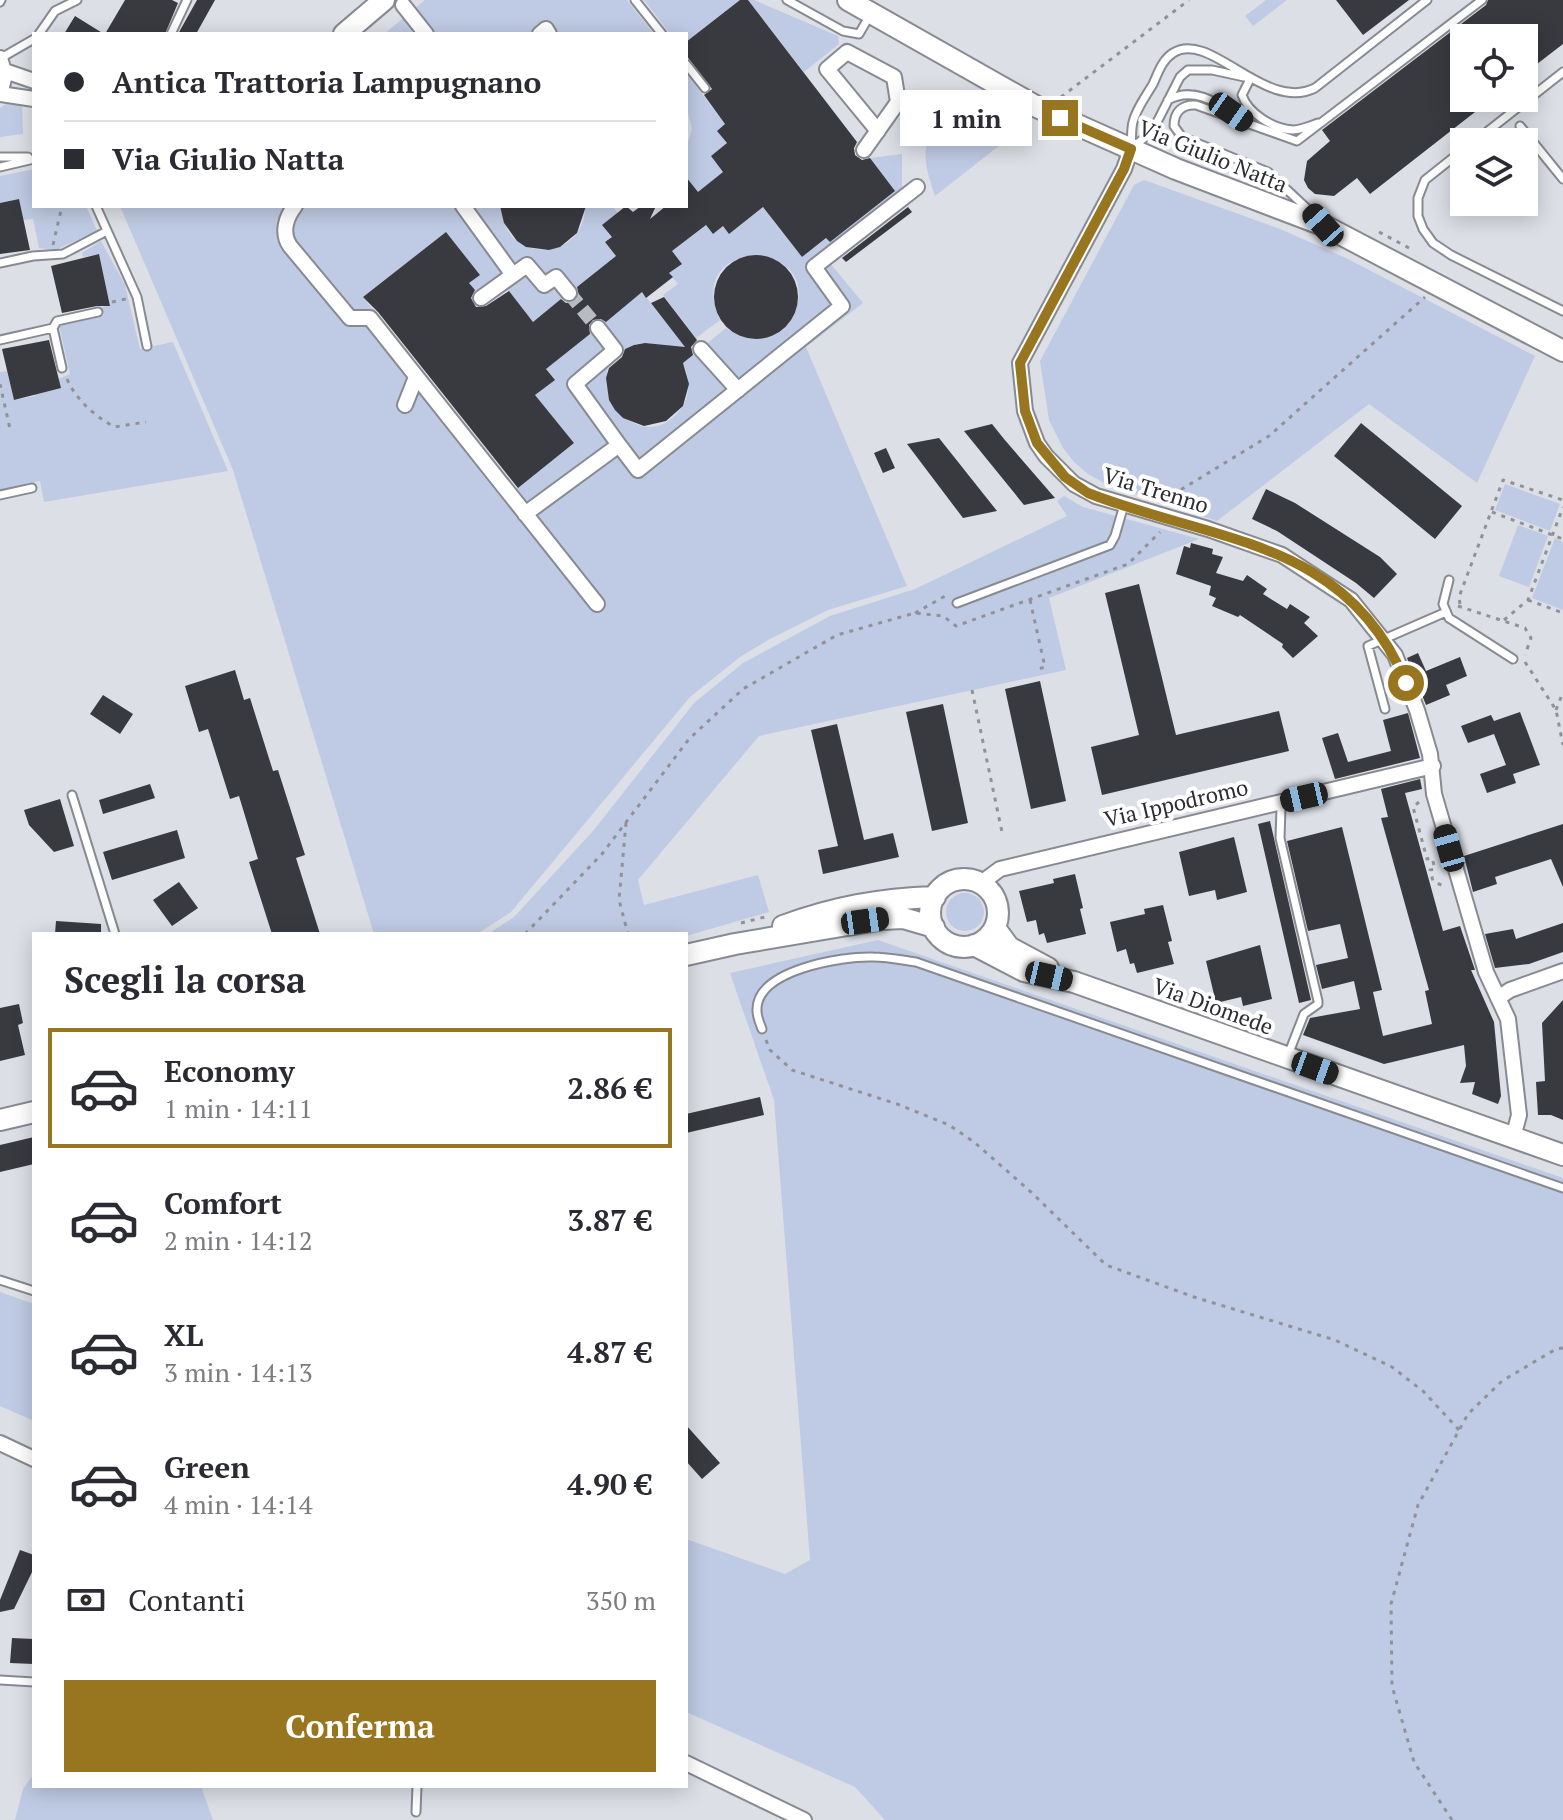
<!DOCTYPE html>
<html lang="it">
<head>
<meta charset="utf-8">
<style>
	body { margin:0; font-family:"PT Serif",serif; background:#f2f2f3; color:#2b2b33; height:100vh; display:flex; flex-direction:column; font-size:30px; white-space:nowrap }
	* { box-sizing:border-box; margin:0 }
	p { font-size:26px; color:#7c7c81 }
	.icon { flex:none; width:44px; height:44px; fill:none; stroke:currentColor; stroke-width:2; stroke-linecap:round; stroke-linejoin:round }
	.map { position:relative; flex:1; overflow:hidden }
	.panel { position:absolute; left:32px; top:932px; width:656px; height:856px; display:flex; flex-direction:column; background:#fff; border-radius:0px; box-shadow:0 4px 20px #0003 }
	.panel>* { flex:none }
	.guide { position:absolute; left:32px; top:32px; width:656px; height:176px; border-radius:0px; box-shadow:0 4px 20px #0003; display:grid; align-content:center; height:176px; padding:0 32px; background:#fff }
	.tools { position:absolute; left:1450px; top:24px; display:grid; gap:16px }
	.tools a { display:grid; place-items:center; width:88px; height:88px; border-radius:0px; background:#fff; box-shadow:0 4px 20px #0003; font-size:40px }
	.end { position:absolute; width:36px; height:36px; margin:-18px; border:10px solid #987620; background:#fff; box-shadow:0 0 0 4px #fff }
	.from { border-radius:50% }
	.bubble { position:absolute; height:56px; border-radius:0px; background:#fff; box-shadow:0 4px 20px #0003; font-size:26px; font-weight:600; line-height:56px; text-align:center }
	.car { position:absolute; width:24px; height:48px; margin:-24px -12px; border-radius:10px; box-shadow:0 0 6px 2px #0007; background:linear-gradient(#222 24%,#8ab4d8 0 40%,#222 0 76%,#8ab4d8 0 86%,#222 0) }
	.guide b { display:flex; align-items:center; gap:28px; height:76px; font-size:30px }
	.guide b+b { border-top:2px solid #e1e1e2 }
	.guide i { width:20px; height:20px; background:#2b2b33 }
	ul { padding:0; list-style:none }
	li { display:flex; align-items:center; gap:24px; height:120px; margin:0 16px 12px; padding:0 16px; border:4px solid transparent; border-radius:0px }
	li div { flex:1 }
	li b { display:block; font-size:30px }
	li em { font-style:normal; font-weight:600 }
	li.selected { border-color:#987620 }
	li>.icon { width:72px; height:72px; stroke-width:1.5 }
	h2 { padding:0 32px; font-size:36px; line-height:96px }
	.pay { display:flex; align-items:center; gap:20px; height:88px; padding:0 32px; font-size:30px }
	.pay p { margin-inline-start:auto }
	.cta { display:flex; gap:16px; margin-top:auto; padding:16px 32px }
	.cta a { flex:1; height:92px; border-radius:0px; background:#987620; color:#fff; font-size:32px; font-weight:600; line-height:92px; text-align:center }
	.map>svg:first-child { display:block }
	.green { fill:#bfcbe4 }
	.building { fill:#383a40 }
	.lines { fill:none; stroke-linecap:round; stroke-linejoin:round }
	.street-tunnel { stroke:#b9bbc2; stroke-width:14; stroke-dasharray:14 7; stroke-linecap:butt }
	.lane-casing { stroke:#878a90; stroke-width:11 }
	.street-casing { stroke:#878a90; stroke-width:18 }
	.secondary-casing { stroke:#878a90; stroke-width:24 }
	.path { stroke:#909297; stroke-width:3; stroke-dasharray:4 6; stroke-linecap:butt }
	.lane { stroke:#fff; stroke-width:7 }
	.street { stroke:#fff; stroke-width:14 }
	.secondary { stroke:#fff; stroke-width:20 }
	.route { stroke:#987620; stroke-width:10 }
	.labels { text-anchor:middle; stroke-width:8; stroke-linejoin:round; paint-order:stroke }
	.street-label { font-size:22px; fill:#2c2d30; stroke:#fff }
</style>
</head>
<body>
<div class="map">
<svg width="1563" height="1820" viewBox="0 0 1563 1820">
	<rect width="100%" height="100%" fill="#dcdfe6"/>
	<path class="green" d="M425,0H627L654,34H384Z
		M644,0H740L686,42V34H670Z
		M748,0H754L838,36L839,44L804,72Z
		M1266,0H1287L1253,26L1245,16Z
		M686,73L725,124L717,131L727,143L711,156L723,172L706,203L686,191V148L692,129L686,105Z
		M967,95L1023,127L935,196C919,150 924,145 945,103L953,106Z
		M6,104H22L23,134L0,137V108Z
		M902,154V191L821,252L863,303L806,347L907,586L828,610L768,640L740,657L690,697L511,912L477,934H374L233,470L120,206H502C500,264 586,264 585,206H612L618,213L612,237L605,242L616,256L533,322L506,288L486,303L469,283L479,274L446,232L363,297L516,489L574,443L535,395L554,380L546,369L642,292L686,347C680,347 673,348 667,347C656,346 648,341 637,344C566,364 635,467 680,410C691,395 690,379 683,363L726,328C750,344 782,343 794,314C827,239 681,234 720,320L696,338L663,295L678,284L669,273L682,264L672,251L706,225L713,234L723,226L730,233L763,207L802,257L892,188L870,158Z
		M34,169V206H86L97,231L55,250L39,248L33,219L23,220L19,199L0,203V176Z
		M1144,180L1280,229L1346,258L1535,356L1477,483L1369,404L1217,521L1106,484L1088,474L1074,462L1063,448L1049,420L1040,361L1134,185Z
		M101,241L125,285L140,349L173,342L228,471L44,502L40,481L0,490V372L7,371L14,400L35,396L34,389L70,374L59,325L104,315L102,307L110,305L99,254L83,257L82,253Z
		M1505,484L1560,504L1550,531L1495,510Z
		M1064,496L1083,507L1199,539L1049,598L1066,670L759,736L638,880L644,905L758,875L769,912L686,936L488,934L514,917L593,831L694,703L743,663L830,616L915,589L1067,516L1057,501Z
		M1518,525L1548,536L1529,587L1499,576Z
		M1555,538L1563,542V610L1532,598Z
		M946 912a19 19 0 1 1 38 0a19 19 0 1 1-38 0Z
		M878,940L1563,1178V1820H885L855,1787L686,1712V1539L785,1574L810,1560L774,1100L730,973Z
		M0,1292L34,1304V1421L0,1406Z
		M34,1774V1786H201L213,1820H15L23,1789Z"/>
	<path class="building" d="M125,0H172L178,3L165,34H105Z
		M197,0H215L196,34H178Z
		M740,0H748L857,142L854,148L855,155L862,160L870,158L895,191L830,242L826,238L802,257L763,207L729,234L723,226L713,234L706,225L672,251L682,264L669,273L673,277L646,298L642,292L606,322L601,319L593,320L589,325L590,334L546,369L555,380L535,395L574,443L518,488L378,312L363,297L446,232L480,275L469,283L475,290L471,298L476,307L486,306L509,291L533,322L561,299L566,303L575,301L579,296L577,287L616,256L605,242L612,237L602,225L626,206L633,212L641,206H656L650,219L666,206H686V177L698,192L723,172L711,156L727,143L717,131L725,124L704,95L712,89L686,55V42Z
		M1336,0H1409L1363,35Z
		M1488,0H1563V44L1524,74V38H1464V98H1493L1370,194L1357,178L1334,196L1315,194L1308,188L1304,180L1307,161L1330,141L1322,130L1486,5Z
		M75,16L104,34H64Z
		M19,199L30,250L0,254V203Z
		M500,206H586L577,233L560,247L549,250L526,247L517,241L504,223Z
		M908,207L912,212L846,262L842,258Z
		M99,254L110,306H97L62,313L51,266Z
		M714 297a42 42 0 1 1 84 0a42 42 0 1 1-84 0Z
		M664,297L697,340L691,347L693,355L683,363L689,384L683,406L666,421L644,426L623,418L615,410L609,400L606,378L609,368L622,357L625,349L634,345L645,343L685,347L651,303Z
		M49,340L61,388L14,400L2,349Z
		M1361,423L1462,506L1435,539L1334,456Z
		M992,424L1004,439L1055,498L1024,505L964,431Z
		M939,438L997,511L963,518L907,444Z
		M886,448L895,468L883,473L874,453Z
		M1266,489L1295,503L1380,557L1397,574L1374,598L1356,583L1277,531L1252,519Z
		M1191,543L1213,549L1212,554L1223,557L1216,573L1243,581L1247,575L1267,589L1263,594L1287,609L1290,604L1310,617L1304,623L1318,636L1293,658L1282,647L1283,644L1240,615L1238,617L1212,606L1216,598L1209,595L1211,586L1176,574L1184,546L1190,548Z
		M1139,584L1176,735L1279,711L1289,751L1102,795L1091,747L1139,735L1105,593Z
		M1418,653L1426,671L1460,657L1467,676L1446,685L1450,695L1426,705L1407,658Z
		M235,670L244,700L250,698L273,771L278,770L305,855L296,858L320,934H272L249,862L258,859L239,796L230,799L208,729L199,732L185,686Z
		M1040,681L1066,801L1031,809L1005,689Z
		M103,695L133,714L120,734L90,714Z
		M943,704L968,823L932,831L906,712Z
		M1520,712L1540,765L1513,774L1516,783L1487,793L1480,774L1506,765L1494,734L1468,743L1461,726L1491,715L1494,721Z
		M1408,713L1420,758L1335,779L1322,738L1338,733L1348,762L1391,751L1383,720Z
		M837,724L864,840L893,833L899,857L823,874L818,850L838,846L811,730Z
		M1420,779L1422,789L1405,793L1443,931L1460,926L1475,970H1471L1494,1022L1501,1096L1498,1104L1472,1094L1475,1082L1460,1083L1466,1066L1464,1045L1384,1064L1303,1035L1310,1018L1360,1009L1354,981L1322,989L1316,965L1348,958L1340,924L1308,931L1287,841L1342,827L1382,990L1373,992L1383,1036L1432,1024L1425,991L1429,990L1381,818L1388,817L1381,789Z
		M150,784L155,798L103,814L99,800Z
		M60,799L74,846L54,852L29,825L24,810Z
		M1270,821L1311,1000L1299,1003L1258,824Z
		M1563,824V887L1551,859L1495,877L1497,884L1473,892L1464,856Z
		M177,830L185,858L112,880L103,852Z
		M1234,837L1247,892L1217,900L1215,890L1189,896L1179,852Z
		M1075,874L1083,908L1080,909L1086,934L1047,943L1044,933L1039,935L1036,920L1027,922L1019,891L1054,883L1053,879Z
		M179,882L198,908L172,926L153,900Z
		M1163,905L1172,941L1168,942L1174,964L1137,973L1134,963L1130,964L1126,949L1117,952L1110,922L1145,914L1144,909Z
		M56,921L101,924V934H55Z
		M1563,923V952L1529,964L1495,968L1485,934L1513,929L1516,939Z
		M1260,945L1272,999L1243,1006L1241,997L1216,1003L1206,961Z
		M1563,1000V1120L1551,1115H1538L1536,1082L1545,1081L1542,1023Z
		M19,1004L23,1023L18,1025L25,1055L0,1061V1008Z
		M760,1097L764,1115L686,1133V1114Z
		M34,1137V1164L0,1172V1145Z
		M686,1425L720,1463L702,1479L686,1461Z
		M20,1550L34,1555V1568L14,1609L0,1612V1600Z
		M12,1638L34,1639V1664L10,1663Z"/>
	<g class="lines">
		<path class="street-tunnel" d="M569,293L598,328"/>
		<defs>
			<path id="lane" d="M635,0L662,34
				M787,0L843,31L859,34L870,15
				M0,2L1,0
				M39,34L55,11L77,0
				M171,34L187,0
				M1,58L34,39
				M686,64L705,88
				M1250,79L1242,95C1248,113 1273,129 1293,130C1301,130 1310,126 1318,123
				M1168,100C1193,86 1216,102 1237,116
				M1520,126L1563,179
				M1474,142L1563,72
				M1134,146L1152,132L1180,77L1188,70H1212L1244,77
				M1131,147C1132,139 1131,129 1133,122C1136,109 1146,96 1153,84C1158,73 1162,60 1173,53C1210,29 1265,113 1315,88L1427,0
				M1464,149L1425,180L1418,198V216L1423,229L1433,243L1451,255L1563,311
				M0,157H28
				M0,167L34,159
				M96,206L137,297L147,346
				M1314,215L1268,172L1182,137L1174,126C1174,112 1182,104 1196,105L1297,141L1482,0
				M0,263L33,256L63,254L107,231
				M53,328L62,368
				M0,340L53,328L57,321L98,312
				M0,495L32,488
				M1449,580L1443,604L1449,618L1513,659
				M957,603L1110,545L1115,536L1124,505
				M1385,709L1368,646L1446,612
				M72,795L115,934
				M1281,808L1280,838L1318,1001V1004L1304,1014L1288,1055
				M762,1029C760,1024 757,1017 757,1011C755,970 842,956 873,957C887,957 902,960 916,962L1563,1188
				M0,1280L34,1291
				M0,1680L34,1682
				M416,1812L417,1786"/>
			<path id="street" d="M403,5L426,34
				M540,34L546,29L549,34
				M0,58L5,75L0,94
				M5,71L34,81
				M0,94L34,99
				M878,131L827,69L847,52L894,77L898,102
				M1131,149L1124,169L1020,363L1025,411L1037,443L1046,456L1074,484L1096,496L1208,529L1282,555L1351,600L1395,655L1417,710L1430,754L1434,794L1486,972L1508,1019L1519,1115L1513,1138
				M864,150L898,102L928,113
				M295,206C286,217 281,233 290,246L350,318H370L597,604
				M463,206L513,275
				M481,298L527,265L544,285L556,277L569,293
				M701,349L738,390
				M405,405L416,377
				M619,445L638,470L842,306L814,267L917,187
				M525,514L619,445L575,384L615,350L598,328
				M981,883L1000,869L1433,766
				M1498,998L1510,990L1563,971
				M0,1443L34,1459
				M686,1763L804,1820"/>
			<path id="secondary" d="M848,0L1037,107L1176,169L1323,225L1563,351
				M344,34L384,0
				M930 913a34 34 0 1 1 68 0a34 34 0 1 1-68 0Z
				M783,926C835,907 879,899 935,897
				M995,928L1009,947L1048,968
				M974,945L1024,971L1074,982L1563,1155
				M686,955L735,944L883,919L903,918L934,927
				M0,1120L34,1112"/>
		</defs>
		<use href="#lane" class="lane-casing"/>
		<use href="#street" class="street-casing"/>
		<use href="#secondary" class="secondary-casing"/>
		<path class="path" d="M1061,97L1189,0
			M1379,232L1411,249
			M53,245L62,206
			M112,302L126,299
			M67,379C77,401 94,415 114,427L146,422
			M0,384L10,429
			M1164,500L1269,436L1425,297
			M1492,512L1563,539
			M1030,600L1045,667L1035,670
			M1528,600L1563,613
			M1460,604L1459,597L1503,480L1563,500
			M1458,606L1525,628L1531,638L1525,655
			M915,613L947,595
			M1504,620L1528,600L1563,507
			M1525,662L1556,710L1563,745
			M972,690L1002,832
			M1556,710L1563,692
			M1419,802L1413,807L1427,859L1432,858L1435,869L1430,870L1433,881L1445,887
			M626,823L619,900L628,934
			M741,923L769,916
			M525,934L602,854L689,739L743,689L837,635L915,613L943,616L956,626L1128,564L1160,532
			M766,1040L770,1050L792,1070L897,1104L949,1125L974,1142L1031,1192L1106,1265L1194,1297L1335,1340L1392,1367L1424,1392L1459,1430
			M1452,1820L1414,1762L1392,1686L1391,1604L1418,1505L1468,1414L1502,1381L1556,1349L1563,1348"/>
		<use href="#lane" class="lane"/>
		<use href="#street" class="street"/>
		<use href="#secondary" class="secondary"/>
	</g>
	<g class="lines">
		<path class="route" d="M1060,118L1131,149L1124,169L1020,363L1025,411L1037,443L1065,477L1088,493C1212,542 1347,538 1406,683"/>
	</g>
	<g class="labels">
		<g class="street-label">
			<text transform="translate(1213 156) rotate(22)" y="8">Via Giulio Natta</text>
			<text transform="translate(1156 490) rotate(17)" y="8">Via Trenno</text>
			<text transform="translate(1176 803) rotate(-13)" y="8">Via Ippodromo</text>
			<text transform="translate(1213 1006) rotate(20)" y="8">Via Diomede</text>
		</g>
	</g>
</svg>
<div class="tools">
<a><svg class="icon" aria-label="locate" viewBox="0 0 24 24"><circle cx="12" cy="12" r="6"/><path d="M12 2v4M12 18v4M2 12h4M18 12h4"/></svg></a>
<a><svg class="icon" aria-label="layers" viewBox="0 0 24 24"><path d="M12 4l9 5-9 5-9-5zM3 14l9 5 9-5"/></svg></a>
</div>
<i class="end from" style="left:1406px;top:683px"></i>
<i class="end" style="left:1060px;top:118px"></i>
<div class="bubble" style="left:900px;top:90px;width:132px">1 min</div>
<i class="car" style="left:1231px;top:112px;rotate:125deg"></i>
<i class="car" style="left:1323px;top:225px;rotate:318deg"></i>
<i class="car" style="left:1304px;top:797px;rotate:257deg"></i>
<i class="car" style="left:1449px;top:848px;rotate:344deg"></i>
<i class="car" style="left:865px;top:921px;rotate:82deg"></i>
<i class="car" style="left:1049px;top:976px;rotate:103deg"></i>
<i class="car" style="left:1315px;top:1068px;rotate:110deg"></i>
<div class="guide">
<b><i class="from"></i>Antica Trattoria Lampugnano</b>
<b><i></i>Via Giulio Natta</b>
</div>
<section class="panel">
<h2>Scegli la corsa</h2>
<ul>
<li class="selected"><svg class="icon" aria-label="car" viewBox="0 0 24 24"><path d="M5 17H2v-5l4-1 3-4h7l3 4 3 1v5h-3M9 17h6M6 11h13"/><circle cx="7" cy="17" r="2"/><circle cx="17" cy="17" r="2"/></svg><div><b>Economy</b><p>1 min · 14:11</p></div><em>2.86 €</em></li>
<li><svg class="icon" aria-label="car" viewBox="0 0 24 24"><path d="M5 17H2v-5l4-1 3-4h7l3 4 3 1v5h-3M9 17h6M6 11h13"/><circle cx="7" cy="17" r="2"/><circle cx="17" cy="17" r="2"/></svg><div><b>Comfort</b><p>2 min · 14:12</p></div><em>3.87 €</em></li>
<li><svg class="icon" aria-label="car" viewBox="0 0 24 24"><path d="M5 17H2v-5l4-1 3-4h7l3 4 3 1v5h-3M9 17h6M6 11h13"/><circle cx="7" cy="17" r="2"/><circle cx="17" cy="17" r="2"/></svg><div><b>XL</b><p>3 min · 14:13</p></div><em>4.87 €</em></li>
<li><svg class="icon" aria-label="car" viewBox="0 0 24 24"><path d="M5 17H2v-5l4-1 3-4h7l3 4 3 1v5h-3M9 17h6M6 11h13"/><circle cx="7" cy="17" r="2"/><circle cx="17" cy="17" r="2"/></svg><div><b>Green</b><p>4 min · 14:14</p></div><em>4.90 €</em></li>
</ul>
<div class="pay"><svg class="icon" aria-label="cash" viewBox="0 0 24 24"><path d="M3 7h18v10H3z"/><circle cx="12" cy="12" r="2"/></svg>Contanti<p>350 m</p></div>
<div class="cta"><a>Conferma</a></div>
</section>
</div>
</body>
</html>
